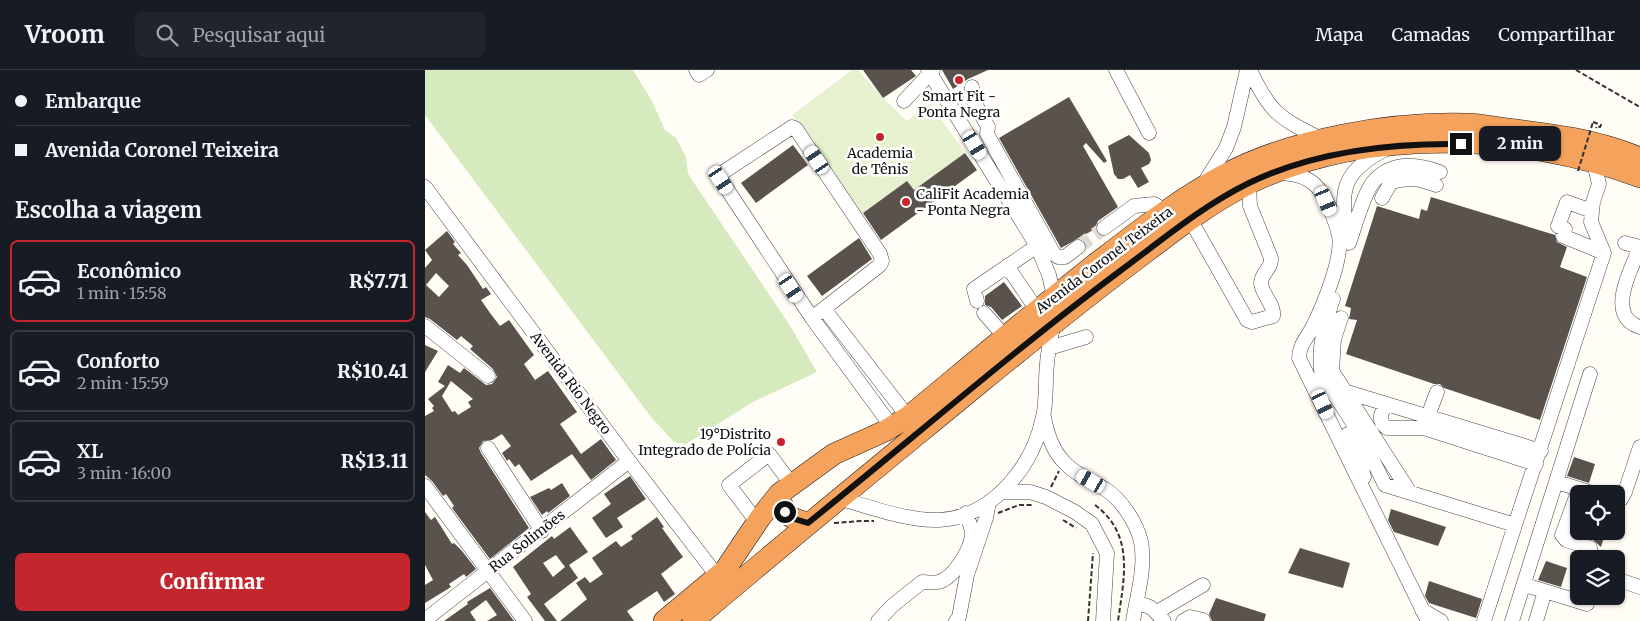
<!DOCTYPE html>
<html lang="pt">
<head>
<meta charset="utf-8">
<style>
	body { margin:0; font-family:Merriweather,serif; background:#20242c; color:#f1f3f6; height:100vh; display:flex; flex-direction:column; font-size:19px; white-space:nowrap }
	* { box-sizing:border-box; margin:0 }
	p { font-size:16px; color:#9ea1a6 }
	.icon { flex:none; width:28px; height:28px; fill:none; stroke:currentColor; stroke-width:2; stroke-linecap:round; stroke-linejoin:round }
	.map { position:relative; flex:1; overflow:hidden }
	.panel { display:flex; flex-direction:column; background:#171b24; width:425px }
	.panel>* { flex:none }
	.hud { display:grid; align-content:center; height:110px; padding:0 15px; background:#171b24 }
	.tools { position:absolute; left:1145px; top:415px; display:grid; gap:10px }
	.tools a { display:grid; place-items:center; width:55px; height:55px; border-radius:8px; background:#171b24; box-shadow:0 1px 4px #0004; font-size:25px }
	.end { position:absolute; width:22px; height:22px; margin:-11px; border:6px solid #111; background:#fff; box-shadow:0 0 0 2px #fff }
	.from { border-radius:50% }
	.bubble { position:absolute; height:35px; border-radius:8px; background:#171b24; box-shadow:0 1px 4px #0004; font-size:16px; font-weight:800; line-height:35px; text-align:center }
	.car { position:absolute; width:15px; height:30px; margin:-15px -8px; border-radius:6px; box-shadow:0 0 4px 1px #0007; background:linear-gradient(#fff 24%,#345 0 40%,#fff 0 76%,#345 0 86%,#fff 0) }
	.hud b { display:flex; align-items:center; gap:18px; height:48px; font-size:19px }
	.hud b+b { border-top:1px solid #363941 }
	.hud i { width:12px; height:12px; background:#f1f3f6 }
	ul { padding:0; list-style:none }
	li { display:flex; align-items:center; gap:15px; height:82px; margin:0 10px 8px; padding:0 5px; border:2px solid #363941; border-radius:8px }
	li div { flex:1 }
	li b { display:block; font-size:19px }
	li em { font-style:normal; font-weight:800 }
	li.current { border-color:#c4262e }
	li>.icon { width:45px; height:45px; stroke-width:1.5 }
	h2 { padding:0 15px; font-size:22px; line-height:60px }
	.action { display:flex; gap:10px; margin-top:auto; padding:10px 15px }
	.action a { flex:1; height:58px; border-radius:8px; background:#c4262e; color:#fff; font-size:20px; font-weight:800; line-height:58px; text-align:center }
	header { display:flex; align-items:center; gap:30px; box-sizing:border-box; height:70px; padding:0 25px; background:#171b24; border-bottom:1px solid #363941 }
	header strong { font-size:24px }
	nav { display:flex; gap:28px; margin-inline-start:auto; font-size:18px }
	.search { width:350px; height:45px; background:#20242c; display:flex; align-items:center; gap:12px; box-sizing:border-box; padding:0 18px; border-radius:8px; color:#9ea1a6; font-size:19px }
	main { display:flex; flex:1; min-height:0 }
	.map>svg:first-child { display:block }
	.green { fill:#d5ebbd }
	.pitch { fill:#e6f2cf }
	.building { fill:#5a524d; fill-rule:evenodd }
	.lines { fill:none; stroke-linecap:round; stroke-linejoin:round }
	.minor-tunnel { stroke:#dbdad3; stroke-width:14; stroke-dasharray:14 7; stroke-linecap:butt }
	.minor-casing { stroke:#444; stroke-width:15 }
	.highway-casing { stroke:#222; stroke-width:22 }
	.path { stroke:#333; stroke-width:2; stroke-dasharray:5 2.5; stroke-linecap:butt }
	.minor { stroke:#fff; stroke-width:14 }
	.highway { stroke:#f5a25d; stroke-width:21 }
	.path-bridge { stroke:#333; stroke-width:2; stroke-dasharray:5 2.5; stroke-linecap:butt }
	.route { stroke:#111; stroke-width:6 }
	.poi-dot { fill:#c4262e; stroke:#fff; stroke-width:2 }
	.labels { text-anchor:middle; stroke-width:5; stroke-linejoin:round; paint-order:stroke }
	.poi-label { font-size:14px; fill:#111; stroke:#fff }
	.street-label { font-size:14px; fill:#111; stroke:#fff }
</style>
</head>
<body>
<header>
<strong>Vroom</strong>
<div class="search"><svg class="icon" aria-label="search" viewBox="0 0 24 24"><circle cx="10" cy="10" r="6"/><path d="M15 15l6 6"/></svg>Pesquisar aqui</div>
<nav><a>Mapa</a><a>Camadas</a><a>Compartilhar</a></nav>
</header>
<main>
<section class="panel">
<div class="hud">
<b><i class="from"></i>Embarque</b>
<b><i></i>Avenida Coronel Teixeira</b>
</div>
<h2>Escolha a viagem</h2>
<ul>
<li class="current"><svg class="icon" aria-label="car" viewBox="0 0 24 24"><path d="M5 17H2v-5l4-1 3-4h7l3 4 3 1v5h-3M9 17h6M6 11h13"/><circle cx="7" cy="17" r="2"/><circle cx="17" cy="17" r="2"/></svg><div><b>Econômico</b><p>1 min · 15:58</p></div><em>R$7.71</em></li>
<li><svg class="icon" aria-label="car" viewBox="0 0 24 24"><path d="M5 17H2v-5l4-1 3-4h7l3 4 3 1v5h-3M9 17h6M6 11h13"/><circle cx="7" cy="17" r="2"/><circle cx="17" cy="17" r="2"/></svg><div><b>Conforto</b><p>2 min · 15:59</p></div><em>R$10.41</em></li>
<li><svg class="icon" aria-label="car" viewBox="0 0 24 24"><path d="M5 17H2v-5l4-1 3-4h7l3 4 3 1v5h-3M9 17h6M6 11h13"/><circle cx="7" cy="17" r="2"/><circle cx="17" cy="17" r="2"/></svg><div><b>XL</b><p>3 min · 16:00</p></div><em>R$13.11</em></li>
</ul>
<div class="action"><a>Confirmar</a></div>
</section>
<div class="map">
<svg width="1215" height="551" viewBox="0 0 1215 551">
	<rect width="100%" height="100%" fill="#fffdf5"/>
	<path class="green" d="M0,0H208L227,31L240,60L251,68L261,87L263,104L364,254L392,302L328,332L261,374L249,372L226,347L0,45Z"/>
	<path class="pitch" d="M427,0H433L458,28L482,51L505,34L540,83L489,120L482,112L436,144L367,45Z"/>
	<path class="building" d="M438,0H486L491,6L458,28Z
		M517,0H563L543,9L528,19Z
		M644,27L682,91L679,93L661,73L658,76L693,137L673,151L670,159L636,178L574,68Z
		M704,65L724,83L726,90L724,94L716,98L724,112L713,118L705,105L698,109H693L689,104L683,76Z
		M368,75L383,95L331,133L316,113Z
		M540,83L552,100L456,170L438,143L482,111L489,120Z
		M1006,127L1130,165L1132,172L1142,177L1135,197L1162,207L1115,350L1019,318L1015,314H1009L921,284L932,250L924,249L926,238L920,236L952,136L994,149L996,139L1002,141Z
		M22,161L30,172L28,174L36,183L33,185L42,195L58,219L61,217L66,224L56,230L65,243L75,256L84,250L109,285L99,294L110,310L123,301L152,342L135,354L156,384L176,369L191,390L166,410L147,384L106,411L94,394L90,397L84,389L82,391L77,383L86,376L77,364L67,370L58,371L54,378L56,383L104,458L65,489L27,438L29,436L21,424L18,426L7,411L0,405V346L9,341L7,338L9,336L3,329L20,316L13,312L23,295L35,303L39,298L61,315L67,314L72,307L68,299L45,279L48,276L36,266L32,270L5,249L0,247V198L7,190L0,180ZM11,203L24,216L14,227L1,215ZM26,311L48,329L43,332L46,337L33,345L30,341L27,342L17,326Z
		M434,168L447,189L397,226L382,206Z
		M579,212L597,236L577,250L566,237L560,235V226Z
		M0,275L13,281L0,302Z
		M1149,387L1170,394L1164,413L1142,406Z
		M205,406L221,429L192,448L198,457L181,468L167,448L186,434L179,424Z
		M137,413L145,426L123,443L122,441L117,445L105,427L124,418L126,420Z
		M966,439L1021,457L1013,476L969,462L963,450Z
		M0,442L6,450L10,447L27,474L29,473L37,481L51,499L41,507L39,504L24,514L26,517L0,533V515L8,510L0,495Z
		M232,447L239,457L237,458L258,487L236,504L250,524L239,532L232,521L202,541L209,551H135L162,529L151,513L160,507L165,513L178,504L167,488L191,471L196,477L208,469L206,466Z
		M145,457L163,482L144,495L153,508L119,534L132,551H120L102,527L106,524L88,497L127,466L129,469ZM131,485L140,497L128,507L118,493Z
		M1156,461H1181L1176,477L1168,470L1154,465Z
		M875,478L925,493L918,518L863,503Z
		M1121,491L1142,498L1136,517L1113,510Z
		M1004,511L1057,529L1051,548L1004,533L1000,526Z
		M65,518L89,551H62L72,545L61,530L45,542L51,551H19L43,534L42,532Z
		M791,528L841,544L839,551H787L784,544Z"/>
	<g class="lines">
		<path class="minor-tunnel" d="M653,177L679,158"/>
		<defs>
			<path id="minor" d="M271,0L274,5L282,0
				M503,0L612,176L624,205L629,226
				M691,0L724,63
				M825,0C846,45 855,48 898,70
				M547,17L546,26L563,57L562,64L629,184L633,187H640L653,177
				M479,31L508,0
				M856,103C880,104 893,112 903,134C907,144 912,155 914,166C918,187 899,234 889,254C884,266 874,274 874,288L1003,551
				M778,115L801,78L809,57L822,0
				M0,117L204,391L293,507
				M957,128L966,112C983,107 995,109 1011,115
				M1167,141L1142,132L1133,156L1140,159L1138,166L1179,183
				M765,149L822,250L827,252L848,246C850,235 837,225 836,213C836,203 847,199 846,188L825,136L824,113
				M679,158L709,136L729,134L742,142
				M923,170C916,123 913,105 959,80
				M924,173C930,157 939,122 949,111C967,91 993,94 1015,102
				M1200,173L1215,177
				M1215,178C1206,198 1180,247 1215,257
				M582,196L612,240
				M552,231L549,219L612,176
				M400,240L483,347
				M559,243L580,267
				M387,248L455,195L457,191L455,184L371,59L367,57L297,103L296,110L387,248L467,357
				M916,248L909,269L907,301L984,421
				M0,256L63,306
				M624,278L661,267
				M897,309C924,341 942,378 960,415L1090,455L1179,183L1166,152L1168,132L1174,114L1169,93
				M900,318C890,287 898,259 908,229
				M922,322L1116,381
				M961,334C956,343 952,351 962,358H999L1111,394
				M1003,346L1012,322
				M619,347C622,363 627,380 639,392C650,404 666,411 680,419C696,429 712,453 716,472C721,497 712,526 708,551
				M923,364L933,383L939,407
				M63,378L117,461
				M1132,412L1170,424
				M0,416L100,551
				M1154,419L1137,465L1141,470L1165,478L1166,482L1164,489
				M576,422H605L621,427L650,442L667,454L682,483L678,551
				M414,428C444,437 483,451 514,450C568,447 608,396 618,347C622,330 620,311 622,294C623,280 626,266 629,252
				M1191,429H1196L1200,422L1215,377
				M332,452L304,415L344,384L367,415
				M1197,511L1215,517
				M1100,515L1162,534
				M711,534C728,535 728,540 739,551
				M997,540L1016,551
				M732,542L778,515
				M0,550L204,391
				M453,551L467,536L497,512C501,512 508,513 513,512C528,509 545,481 547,466C548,459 543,450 541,443
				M531,551L534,547L542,505L561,448L564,432
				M758,551L765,547L778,550
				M1059,551L1090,455
				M1087,551L1165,304
				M1111,551L1120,521"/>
			<path id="highway" d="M354,424C359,445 363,448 383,453
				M239,551L300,500L335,448L354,424L409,384L460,361L483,347C546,295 609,242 673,192C712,162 755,128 799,105C866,69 965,52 1041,54C1054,54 1068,57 1082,59C1127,64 1172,70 1215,88
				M268,551C363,470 459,392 555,313C609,269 662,226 717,185C751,159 785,133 823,114C938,57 1097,62 1215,107"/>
		</defs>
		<use href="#minor" class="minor-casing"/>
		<use href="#highway" class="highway-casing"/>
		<path class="path" d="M1151,0L1215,37
			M1168,52L1176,55L1175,57L1172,56L1171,58
			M626,417L634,401
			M670,435C710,465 699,508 693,551
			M573,443L594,435H607
			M638,450L651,458
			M409,453L436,451H449
			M663,551L668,483"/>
		<use href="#minor" class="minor"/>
		<use href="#highway" class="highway"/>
		<path class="path-bridge" d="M1153,101L1168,52"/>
	</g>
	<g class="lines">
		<path class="route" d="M360,442L363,447L383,453C487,369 588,281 695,201C737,170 777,136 824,113C890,81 964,73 1036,74"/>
	</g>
	<g class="poi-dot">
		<circle cx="534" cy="10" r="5"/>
		<circle cx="455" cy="67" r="5"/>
		<circle cx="481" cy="132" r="5"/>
		<circle cx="356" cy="372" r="5"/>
	</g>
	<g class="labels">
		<g class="poi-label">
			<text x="534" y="31">Smart Fit -<tspan x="534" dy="16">Ponta Negra</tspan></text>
			<text x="455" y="88">Academia<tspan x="455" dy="16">de Tênis</tspan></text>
			<text x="491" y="129" text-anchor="start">CaliFit Academia<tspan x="491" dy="16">- Ponta Negra</tspan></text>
			<text x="346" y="369" text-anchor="end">19°Distrito<tspan x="346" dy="16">Integrado de Polícia</tspan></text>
		</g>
		<g class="street-label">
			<text transform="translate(679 190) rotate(-37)" y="5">Avenida Coronel Teixeira</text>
			<text transform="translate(146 313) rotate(53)" y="5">Avenida Rio Negro</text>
			<text transform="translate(102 471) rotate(-38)" y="5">Rua Solimões</text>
		</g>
	</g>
</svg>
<div class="tools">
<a><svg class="icon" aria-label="locate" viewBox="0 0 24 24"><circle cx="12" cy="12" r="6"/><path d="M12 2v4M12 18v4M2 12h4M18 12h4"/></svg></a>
<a><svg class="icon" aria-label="layers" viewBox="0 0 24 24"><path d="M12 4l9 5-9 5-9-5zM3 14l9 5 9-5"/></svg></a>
</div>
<i class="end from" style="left:360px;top:442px"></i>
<i class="end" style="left:1036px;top:74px"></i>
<div class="bubble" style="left:1054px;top:56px;width:82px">2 min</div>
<i class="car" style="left:550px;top:75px;rotate:149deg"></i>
<i class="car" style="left:392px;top:90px;rotate:326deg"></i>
<i class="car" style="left:296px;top:110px;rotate:146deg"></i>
<i class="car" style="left:901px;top:131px;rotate:157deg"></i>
<i class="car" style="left:366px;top:218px;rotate:147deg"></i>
<i class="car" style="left:898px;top:334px;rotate:155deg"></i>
<i class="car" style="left:666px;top:411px;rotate:300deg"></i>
</div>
</main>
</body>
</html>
